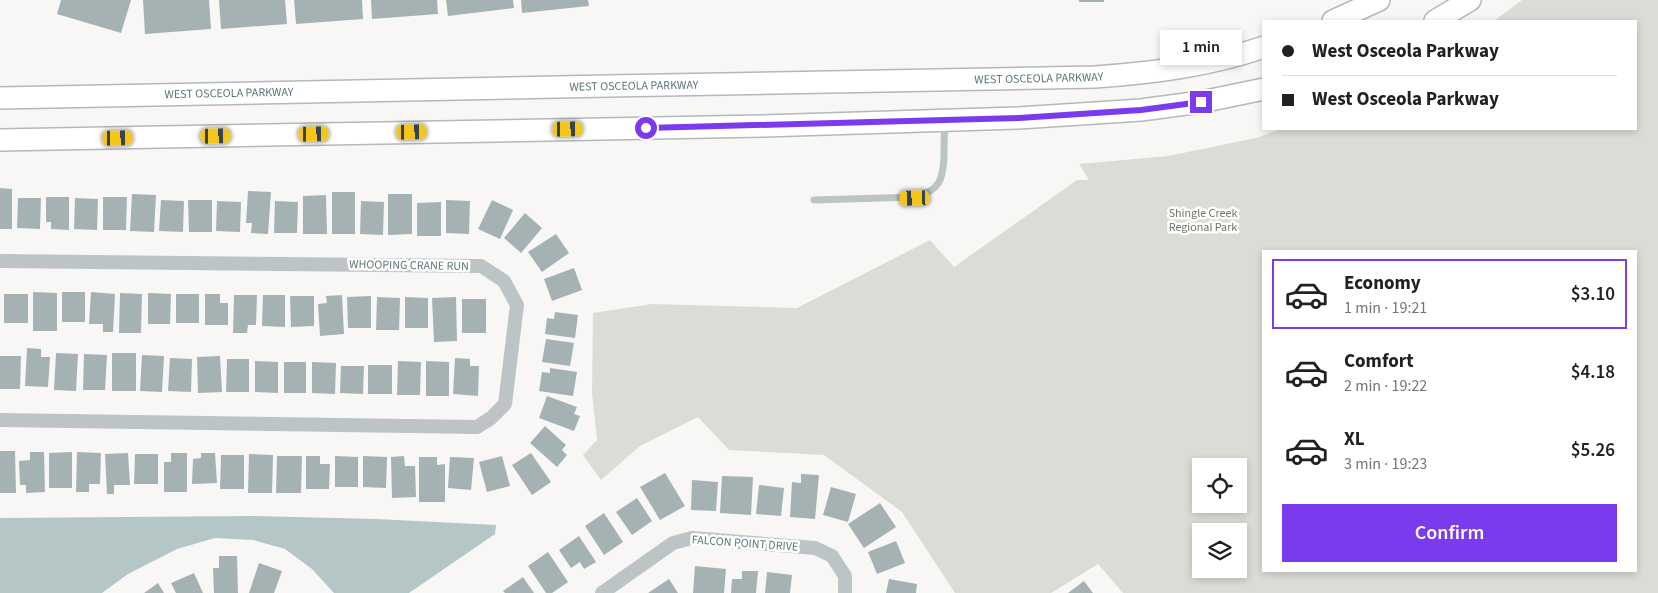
<!DOCTYPE html>
<html lang="en">
<head>
<meta charset="utf-8">
<style>
	body { margin:0; font-family:"Source Sans 3",sans-serif; background:#f2f2f2; color:#202124; height:100vh; display:flex; flex-direction:column; font-size:19px; white-space:nowrap }
	* { box-sizing:border-box; margin:0 }
	p { font-size:16px; color:#757577 }
	.icon { flex:none; width:28px; height:28px; fill:none; stroke:currentColor; stroke-width:2; stroke-linecap:round; stroke-linejoin:round }
	.map { position:relative; flex:1; overflow:hidden }
	.drawer { position:absolute; left:1262px; top:250px; width:375px; height:322px; display:flex; flex-direction:column; background:#fff; border-radius:0px; box-shadow:0 2px 8px #0003 }
	.drawer>* { flex:none }
	.guide { position:absolute; left:1262px; top:20px; width:375px; height:110px; border-radius:0px; box-shadow:0 2px 8px #0003; display:grid; align-content:center; height:110px; padding:0 20px; background:#fff }
	.tools { position:absolute; left:1192px; top:458px; display:grid; gap:10px }
	.tools a { display:grid; place-items:center; width:55px; height:55px; border-radius:0px; background:#fff; box-shadow:0 2px 8px #0003; font-size:25px }
	.end { position:absolute; width:22px; height:22px; margin:-11px; border:6px solid #7c3aed; background:#fff; box-shadow:0 0 0 2px #fff }
	.from { border-radius:50% }
	.bubble { position:absolute; height:35px; border-radius:0px; background:#fff; box-shadow:0 2px 8px #0003; font-size:16px; font-weight:600; line-height:35px; text-align:center }
	.car { position:absolute; width:15px; height:30px; margin:-15px -8px; border-radius:6px; box-shadow:0 0 4px 1px #0007; background:linear-gradient(#f5c518 24%,#345 0 40%,#f5c518 0 76%,#345 0 86%,#f5c518 0) }
	.guide b { display:flex; align-items:center; gap:18px; height:48px; font-size:19px }
	.guide b+b { border-top:1px solid #e0e0e0 }
	.guide i { width:12px; height:12px; background:#202124 }
	ul { padding:9px 0 0; list-style:none }
	li { display:flex; align-items:center; gap:15px; height:70px; margin:0 10px 8px; padding:0 10px; border:2px solid transparent; border-radius:0px }
	li div { flex:1 }
	li b { display:block; font-size:19px }
	li em { font-style:normal; font-weight:600 }
	li.current { border-color:#7c3aed }
	li>.icon { width:45px; height:45px; stroke-width:1.5 }
	.primary-button { display:flex; gap:10px; margin-top:auto; padding:10px 20px }
	.primary-button a { flex:1; height:58px; border-radius:0px; background:#7c3aed; color:#fff; font-size:20px; font-weight:600; line-height:58px; text-align:center }
	.map>svg:first-child { display:block }
	.green { fill:#daddd5; fill-rule:evenodd }
	.water { fill:#b4c6c6 }
	.building { fill:#a4b2b3 }
	.lines { fill:none; stroke-linecap:round; stroke-linejoin:round }
	.primary-casing { stroke:#b1b9ba; stroke-width:24 }
	.lane { stroke:#bdc4c6; stroke-width:7 }
	.street { stroke:#bdc4c6; stroke-width:14 }
	.primary { stroke:#fff; stroke-width:21 }
	.route { stroke:#7c3aed; stroke-width:6 }
	.labels { text-anchor:middle; stroke-width:5; stroke-linejoin:round; paint-order:stroke }
	.street-label { font-size:12px; fill:#5f777a; stroke:#fff }
	.park-label { font-size:12px; fill:#6d7862; stroke:#fff }
</style>
</head>
<body>
<div class="map">
<svg width="1658" height="593" viewBox="0 0 1658 593">
	<rect width="100%" height="100%" fill="#f8f7f6"/>
	<path class="green" d="M1522,0H1658V593H1123L1098,564L1051,593H955L902,512L824,455L729,450L698,417L640,446L601,480L583,455L597,440L592,393L593,313L652,304L797,308L930,240L954,267L1077,180H1089L1079,164L1168,156L1256,138L1282,129H1636V21H1494ZM1264,251H1636V571H1264ZM1201,466H1239V504H1201ZM1201,531H1239V569H1201Z"/>
	<path class="water" d="M252,516L376,519L496,525L495,534L409,593H334L312,569L285,549L253,540L215,538L177,549L128,574L102,593H0V518Z"/>
	<path class="building" d="M61,0H131L121,33L57,14Z
		M143,0H209L211,29L145,34Z
		M219,0H285L287,24L221,29Z
		M294,0H362L363,19L296,24Z
		M371,0H437L438,14L372,19Z
		M446,0H513L514,8L448,16Z
		M521,0H588L589,6L522,13Z
		M1079,0H1104V2H1079Z
		M0,188L12,189V229H0Z
		M248,191L271,192L268,234L251,233L252,223H246Z
		M332,192H355V234H332Z
		M132,194L156,195L154,232L130,231Z
		M388,194H412V234L388,235Z
		M326,195L327,234H303V196Z
		M46,197H69V230L51,229V222H46Z
		M103,197H127L126,230H103Z
		M18,198H41L40,229L17,228Z
		M75,198L98,199L97,230L74,229Z
		M161,200L184,201L183,232L159,231Z
		M188,200H212V232H189Z
		M446,200L470,201L469,234L446,233Z
		M492,200L513,210L500,239L478,229Z
		M217,201L241,202L240,232L216,231Z
		M275,201L298,202L297,233H274Z
		M361,201L384,202L383,235L360,234Z
		M441,202V236H417V203Z
		M525,213L542,228L521,253L504,238Z
		M556,234L569,253L542,272L528,252Z
		M574,268L582,290L552,301L544,279Z
		M33,292L57,293V331H33Z
		M62,292H85V322H62Z
		M91,292L115,294L113,332H103V324H89Z
		M120,293L142,294L141,333H119Z
		M148,293L171,294L170,324H148Z
		M4,294H28V323H4Z
		M176,294H199V323H176Z
		M205,294H220V303H228V325H205Z
		M234,295H257L256,325H248L247,333H233Z
		M263,295H285V327L262,326Z
		M342,295L344,334L320,336L318,304L327,303L326,296Z
		M290,296H314V326L291,327Z
		M371,296V328H348L347,297Z
		M377,297L400,298L399,330H376Z
		M405,297L428,298V328H405Z
		M456,297L457,341L434,342L432,298Z
		M462,299H486V333H462Z
		M555,312L578,315L575,338L545,334L547,318L554,319Z
		M546,339L574,343L570,366L542,362Z
		M27,348L41,349V357H50L48,387L25,386Z
		M56,353L78,354L76,391L54,390Z
		M112,353H136V391H112Z
		M84,354L107,355L105,390H83Z
		M142,355L164,356L162,392L140,391Z
		M0,356H21L20,389H0Z
		M220,356L222,392L198,393L197,357Z
		M170,358L192,359L191,392L168,391Z
		M455,358L470,359V366H479L478,396L453,394Z
		M227,359H249V392H226Z
		M255,361L278,362V393L255,392Z
		M398,361L421,362L420,395H397Z
		M426,361L449,362V396H426Z
		M284,362H306V393H284Z
		M312,362L336,363L335,394L312,393Z
		M368,365H392V394H368Z
		M341,366H364L363,394L340,393Z
		M550,368L577,372L573,396L539,391L542,372L550,373Z
		M547,396L577,407L574,414L580,416L574,431L539,418Z
		M545,426L566,445L562,450L567,455L557,467L530,443Z
		M0,451H15L16,493H0Z
		M30,452H44L45,492L26,493V485H20L19,461L30,460Z
		M72,452V488H49V453Z
		M77,452L101,453L100,484H89V492H76Z
		M128,453L130,485H114V494H107L105,454Z
		M171,453H187V492H164V462H171Z
		M201,453H215L217,483L192,484L193,459L201,458Z
		M531,453L551,482L532,495L512,465Z
		M135,454H158V484H134Z
		M249,454L273,455L272,493H248Z
		M221,455H244V489H220Z
		M277,456H302L301,493H276Z
		M306,456H320V464H330L329,489H306Z
		M335,456L358,457V487H335Z
		M363,456L387,457L386,488L363,487Z
		M404,456L405,466H415L416,497L392,498L391,457Z
		M502,456L510,486L487,492L479,462Z
		M419,457H437V465L445,464V502H419Z
		M450,457L474,458L471,490L448,488Z
		M665,473L685,506L660,520L640,487Z
		M801,474L819,475L815,519L790,517L792,482L801,483Z
		M722,476L753,477L751,515L720,513Z
		M692,480L718,482L716,511L691,510Z
		M759,485L784,488L781,516L756,514Z
		M831,487L856,494L848,522L823,515Z
		M637,498L652,521L632,535L616,512Z
		M880,503L896,527L864,548L848,524Z
		M604,513L623,542L604,555L585,526Z
		M579,536L596,562L584,569L580,562L571,568L559,550Z
		M896,541L905,563L877,574L868,552Z
		M548,552L568,582L552,593H546L528,566Z
		M219,556H237L238,593H214L213,568H219Z
		M259,563L282,571L274,593H249Z
		M695,566L726,569L724,593H693Z
		M742,571H758L756,593H731L732,579H742Z
		M767,572L792,575L790,593H765Z
		M194,573L203,593H176L171,583Z
		M523,577L534,593H505L503,591Z
		M669,579L678,593H648Z
		M889,579L917,584L916,593H886Z
		M1084,581L1093,593H1068Z
		M158,583L164,593H144Z"/>
	<g class="lines">
		<defs>
			<g id="primary">
				<path d="M1333,21L1379,0"/>
				<path d="M1435,21L1470,0"/>
				<path id="s1" d="M0,98C365,89 730,85 1095,77C1152,73 1209,66 1264,47"/>
				<path d="M0,140L763,126L1019,118L1141,110L1201,102L1264,89"/>
			</g>
		</defs>
		<use href="#primary" class="primary-casing"/>
		<path class="lane" d="M814,200L915,197C940,190 943,180 944,156C944,145 944,134 945,123"/>
		<path class="street" d="M0,261L481,266L504,281L517,305L505,404L491,418L477,427L0,420
			M602,593L673,543L692,538L815,548L832,556L845,576V593"/>
		<use href="#primary" class="primary"/>
	</g>
	<g class="lines">
		<path class="route" d="M646,128L1019,118L1141,110L1201,102"/>
	</g>
	<g class="labels">
		<g class="street-label">
			<text dy="4" stroke="none"><textPath href="#s1" startOffset="1039">WEST OSCEOLA PARKWAY</textPath></text>
			<text dy="4" stroke="none"><textPath href="#s1" startOffset="634">WEST OSCEOLA PARKWAY</textPath></text>
			<text dy="4" stroke="none"><textPath href="#s1" startOffset="229">WEST OSCEOLA PARKWAY</textPath></text>
			<text transform="translate(409 265) rotate(1)" y="4">WHOOPING CRANE RUN</text>
			<text transform="translate(745 543) rotate(4)" y="4">FALCON POINT DRIVE</text>
		</g>
		<g class="park-label">
			<text x="1203" y="217">Shingle Creek<tspan x="1203" dy="14">Regional Park</tspan></text>
		</g>
	</g>
</svg>
<div class="tools">
<a><svg class="icon" aria-label="locate" viewBox="0 0 24 24"><circle cx="12" cy="12" r="6"/><path d="M12 2v4M12 18v4M2 12h4M18 12h4"/></svg></a>
<a><svg class="icon" aria-label="layers" viewBox="0 0 24 24"><path d="M12 4l9 5-9 5-9-5zM3 14l9 5 9-5"/></svg></a>
</div>
<i class="end from" style="left:646px;top:128px"></i>
<i class="end" style="left:1201px;top:102px"></i>
<div class="bubble" style="left:1160px;top:30px;width:82px">1 min</div>
<i class="car" style="left:568px;top:129px;rotate:89deg"></i>
<i class="car" style="left:412px;top:132px;rotate:89deg"></i>
<i class="car" style="left:314px;top:134px;rotate:89deg"></i>
<i class="car" style="left:216px;top:136px;rotate:89deg"></i>
<i class="car" style="left:118px;top:138px;rotate:89deg"></i>
<i class="car" style="left:915px;top:198px;rotate:268deg"></i>
<div class="guide">
<b><i class="from"></i>West Osceola Parkway</b>
<b><i></i>West Osceola Parkway</b>
</div>
<section class="drawer">
<ul>
<li class="current"><svg class="icon" aria-label="car" viewBox="0 0 24 24"><path d="M5 17H2v-5l4-1 3-4h7l3 4 3 1v5h-3M9 17h6M6 11h13"/><circle cx="7" cy="17" r="2"/><circle cx="17" cy="17" r="2"/></svg><div><b>Economy</b><p>1 min · 19:21</p></div><em>$3.10</em></li>
<li><svg class="icon" aria-label="car" viewBox="0 0 24 24"><path d="M5 17H2v-5l4-1 3-4h7l3 4 3 1v5h-3M9 17h6M6 11h13"/><circle cx="7" cy="17" r="2"/><circle cx="17" cy="17" r="2"/></svg><div><b>Comfort</b><p>2 min · 19:22</p></div><em>$4.18</em></li>
<li><svg class="icon" aria-label="car" viewBox="0 0 24 24"><path d="M5 17H2v-5l4-1 3-4h7l3 4 3 1v5h-3M9 17h6M6 11h13"/><circle cx="7" cy="17" r="2"/><circle cx="17" cy="17" r="2"/></svg><div><b>XL</b><p>3 min · 19:23</p></div><em>$5.26</em></li>
</ul>
<div class="primary-button"><a>Confirm</a></div>
</section>
</div>
</body>
</html>
